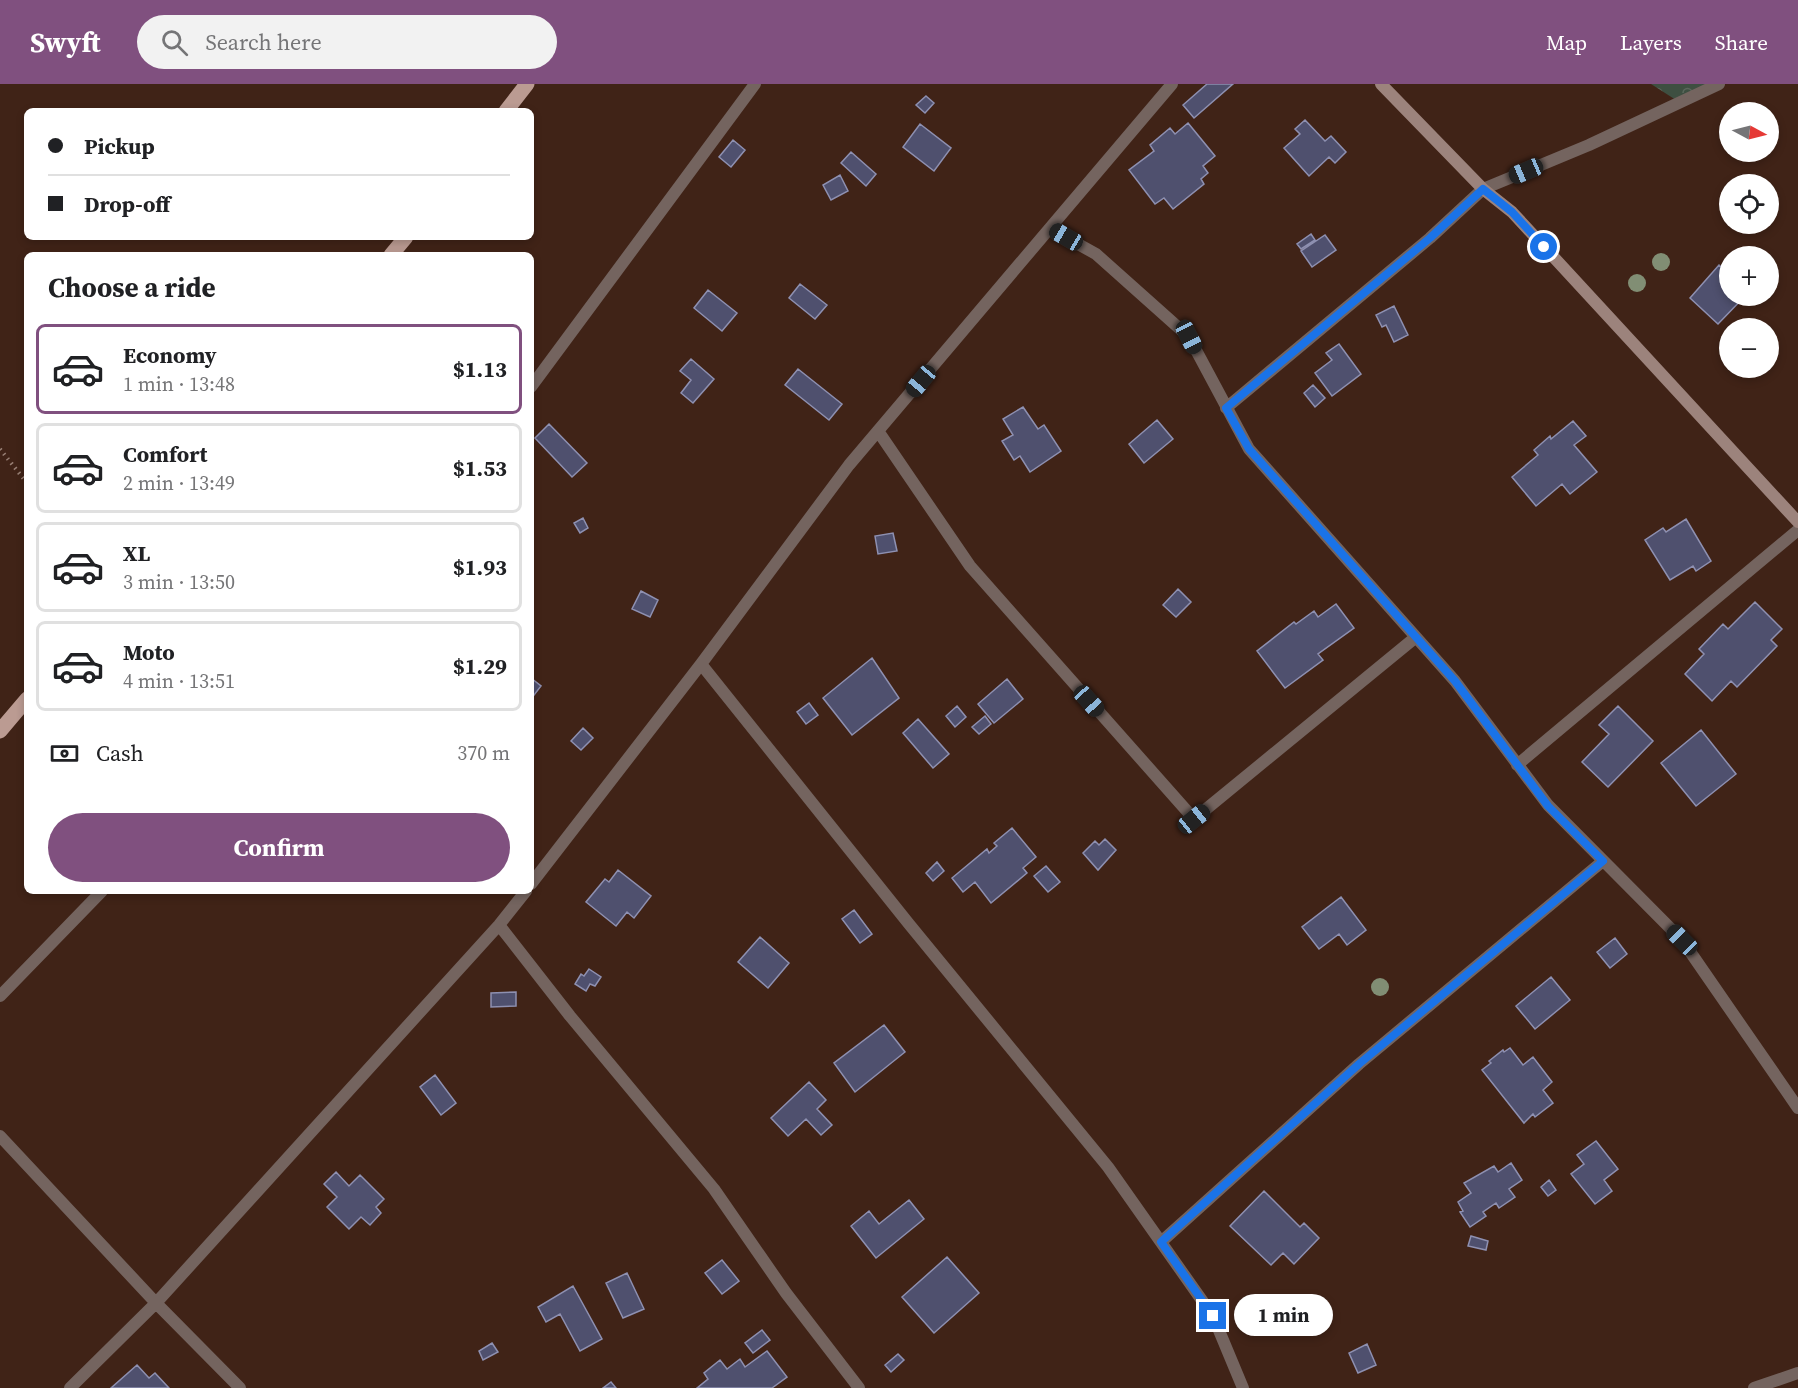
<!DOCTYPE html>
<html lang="en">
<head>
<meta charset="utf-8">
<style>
	body { margin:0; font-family:"Source Serif 4",serif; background:#f2f2f2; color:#202124; height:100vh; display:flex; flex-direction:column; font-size:22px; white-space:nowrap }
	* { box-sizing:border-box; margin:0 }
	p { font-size:20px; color:#757577 }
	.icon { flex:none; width:33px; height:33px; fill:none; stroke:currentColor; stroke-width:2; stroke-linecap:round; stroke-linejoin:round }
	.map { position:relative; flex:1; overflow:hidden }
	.details { position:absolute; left:24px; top:168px; width:510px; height:642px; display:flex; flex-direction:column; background:#fff; border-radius:9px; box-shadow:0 3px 9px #0003 }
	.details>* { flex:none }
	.hud { position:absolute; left:24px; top:24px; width:510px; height:132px; border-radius:9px; box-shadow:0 3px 9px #0003; display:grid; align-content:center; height:132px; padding:0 24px; background:#fff }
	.needle { width:39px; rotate:97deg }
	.tools { position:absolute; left:1719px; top:18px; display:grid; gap:12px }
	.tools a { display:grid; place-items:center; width:60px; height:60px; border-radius:50%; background:#fff; box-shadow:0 3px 9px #0003; font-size:30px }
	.end { position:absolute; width:27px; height:27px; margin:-14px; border:8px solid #1a73e8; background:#fff; box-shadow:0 0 0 3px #fff }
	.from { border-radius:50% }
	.bubble { position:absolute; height:42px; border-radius:21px; background:#fff; box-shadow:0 3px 9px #0003; font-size:20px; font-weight:700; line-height:42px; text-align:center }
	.car { position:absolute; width:18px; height:36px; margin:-18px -9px; border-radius:8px; box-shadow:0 0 4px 2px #0007; background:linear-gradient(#222 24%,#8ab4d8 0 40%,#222 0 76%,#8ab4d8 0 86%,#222 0) }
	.hud b { display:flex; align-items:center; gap:21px; height:57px; font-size:22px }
	.hud b+b { border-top:2px solid #e0e0e0 }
	.hud i { width:15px; height:15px; background:#202124 }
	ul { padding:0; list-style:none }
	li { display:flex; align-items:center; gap:18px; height:90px; margin:0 12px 9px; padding:0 12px; border:3px solid #e0e0e0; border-radius:9px }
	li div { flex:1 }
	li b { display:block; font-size:22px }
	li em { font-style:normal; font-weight:700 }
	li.on { border-color:#80507f }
	li>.icon { width:54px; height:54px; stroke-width:1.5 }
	h2 { padding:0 24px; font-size:27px; line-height:72px }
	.pay { display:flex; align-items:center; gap:15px; height:66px; padding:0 24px; font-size:22px }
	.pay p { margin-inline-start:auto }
	.action { display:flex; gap:12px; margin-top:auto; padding:12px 24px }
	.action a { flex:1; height:69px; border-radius:36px; background:#80507f; color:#fff; font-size:24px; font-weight:700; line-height:69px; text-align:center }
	header { display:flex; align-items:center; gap:36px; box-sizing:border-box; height:84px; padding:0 30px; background:#80507f; color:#fff }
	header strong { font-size:28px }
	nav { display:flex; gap:33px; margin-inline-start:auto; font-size:21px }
	.search { width:420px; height:54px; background:#f2f2f2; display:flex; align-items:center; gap:15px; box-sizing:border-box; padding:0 21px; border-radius:33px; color:#757577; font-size:22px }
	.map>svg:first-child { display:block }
	.forest { fill:url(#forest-crowns) }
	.building { fill:#4f506e; stroke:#8e90b1; stroke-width:1.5 }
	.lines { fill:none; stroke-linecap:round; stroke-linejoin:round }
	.path { stroke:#977f74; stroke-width:4; stroke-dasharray:1.5 4.5; stroke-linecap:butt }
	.street { stroke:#74645f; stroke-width:12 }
	.secondary { stroke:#9c837c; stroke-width:12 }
	.primary { stroke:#bb9b92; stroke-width:15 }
	.tree { fill:#818e74 }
	.route { stroke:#1a73e8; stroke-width:8 }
</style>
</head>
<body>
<header>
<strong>Swyft</strong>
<div class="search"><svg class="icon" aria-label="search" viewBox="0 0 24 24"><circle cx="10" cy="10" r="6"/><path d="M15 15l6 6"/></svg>Search here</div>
<nav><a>Map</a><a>Layers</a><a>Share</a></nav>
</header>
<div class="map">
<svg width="1798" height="1304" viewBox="0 0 1798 1304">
	<defs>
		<pattern id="forest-crowns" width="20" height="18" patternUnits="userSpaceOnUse" patternTransform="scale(1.5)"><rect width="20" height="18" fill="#3e4f41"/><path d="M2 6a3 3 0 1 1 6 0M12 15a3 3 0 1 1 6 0" fill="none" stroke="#5a675b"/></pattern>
	</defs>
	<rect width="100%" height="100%" fill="#402317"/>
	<path class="forest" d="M1651,0H1710L1676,16Z"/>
	<path class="building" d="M1207,0H1233L1194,34L1183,21Z
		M926,12L934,19L925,29L916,21Z
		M1305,36L1325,57L1331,52L1346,68L1335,79L1329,73L1309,92L1284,64L1300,50L1295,45Z
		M1188,39L1215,72L1203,82L1208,89L1201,95L1204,100L1173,125L1164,114L1155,120L1129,86L1154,67L1150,61L1170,44L1175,50Z
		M920,40L951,64L934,87L903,63Z
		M733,56L745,66L731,83L719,73Z
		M851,68L876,90L866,102L841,79Z
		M840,91L848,107L831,116L823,101Z
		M1311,150L1315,156L1301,165L1297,160Z
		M1325,151L1336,166L1312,183L1301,167Z
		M1719,181L1730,191V212H1745L1718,240L1690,214Z
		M800,200L827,221L815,235L789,214Z
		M708,206L737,229L722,247L694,224Z
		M1394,222L1408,251L1394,258L1386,241L1382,243L1376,231Z
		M1339,260L1361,290L1332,312L1315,289L1332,276L1326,269Z
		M691,275L714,295L693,319L681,309L691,296L680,287Z
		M798,285L842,320L829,336L785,301Z
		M1313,301L1325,314L1315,323L1304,309Z
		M1023,323L1038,345L1044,341L1061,367L1030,388L1020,372L1014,376L1002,357L1013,351L1003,335Z
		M1157,336L1173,355L1144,379L1129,360Z
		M1573,337L1586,352L1574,361L1597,388L1570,410L1562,400L1536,422L1512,393L1538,371L1534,366L1550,352L1551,355Z
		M549,340L587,379L572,393L535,354Z
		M583,434L588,444L580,449L574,439Z
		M1686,435L1711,477L1696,487L1693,482L1670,496L1645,456L1663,444L1666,448Z
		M893,449L897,467L878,470L875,452Z
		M1178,505L1191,518L1176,533L1163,521Z
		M641,507L658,516L650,533L632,525Z
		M1755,518L1782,545L1771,556L1777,562L1737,603L1731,597L1712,617L1685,590L1704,570L1699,565L1723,540L1728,545Z
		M1336,520L1354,544L1318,570L1323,576L1285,604L1257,567L1294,538L1296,540L1314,527L1318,533Z
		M872,574L899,614L852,651L823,614Z
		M531,594L541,602L531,615Z
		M1007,595L1023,615L994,639L978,620Z
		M809,619L818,631L806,640L797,628Z
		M957,622L966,633L955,643L946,632Z
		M1618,622L1653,657L1608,703L1582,678L1609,650L1599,641Z
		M985,632L991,640L979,650L972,643Z
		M918,635L949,670L933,684L903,649Z
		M583,644L593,654L581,666L571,657Z
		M1701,646L1736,690L1696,722L1661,679Z
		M1012,744L1036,773L1023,784L1027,789L991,819L975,798L963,808L952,794L987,765L989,769L997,762L994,759Z
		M1105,755L1116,766L1098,786L1083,769L1095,757L1099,761Z
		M937,778L944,787L933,797L926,789Z
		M1046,782L1060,798L1048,808L1034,792Z
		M618,786L651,812L634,834L627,828L616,842L586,818L605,795L609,798Z
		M1341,813L1366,846L1347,861L1339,850L1319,865L1302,843Z
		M854,826L872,850L860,859L842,835Z
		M760,853L789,879L768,904L738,878Z
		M1615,854L1627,870L1610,884L1597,868Z
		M589,885L601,893L595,902L590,900L586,907L575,900L581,890L584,892Z
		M1551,893L1570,916L1535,945L1516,922Z
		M516,908V922L491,923V909Z
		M884,941L905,968L855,1008L834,979Z
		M1510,964L1523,981L1533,973L1552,998L1543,1006L1553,1019L1535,1033L1533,1030L1524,1039L1482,986L1491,979L1489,977L1503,966L1504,968Z
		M435,991L456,1019L441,1031L420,1003Z
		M809,998L826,1016L817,1025L832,1041L821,1051L806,1035L788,1052L771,1034Z
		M1596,1057L1618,1085L1604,1096L1612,1107L1595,1120L1571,1090L1584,1080L1577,1071Z
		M1511,1079L1522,1096L1509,1105L1515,1113L1499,1124L1496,1119L1483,1128L1486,1132L1470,1143L1460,1128L1463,1127L1458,1118L1471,1109L1464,1099L1494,1082L1498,1088Z
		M336,1088L349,1102L360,1091L384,1115L376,1123L381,1129L370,1141L361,1133L349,1145L327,1123L337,1113L324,1100Z
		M1549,1096L1556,1106L1548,1112L1541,1103Z
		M1264,1107L1300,1143L1304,1139L1319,1154L1294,1180L1283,1169L1271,1181L1230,1142Z
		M909,1116L924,1135L876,1174L851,1142L869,1127L879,1140Z
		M1471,1152L1488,1157L1486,1166L1468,1162Z
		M947,1173L979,1209L934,1249L902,1213Z
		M722,1176L739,1197L722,1210L705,1189Z
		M627,1189L644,1225L623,1234L606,1199Z
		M573,1202L602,1255L580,1267L560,1230L546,1238L538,1223Z
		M762,1246L770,1256L753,1269L745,1259Z
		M492,1259L498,1268L483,1276L479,1267Z
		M1367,1260L1376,1281L1358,1289L1349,1269Z
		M767,1267L787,1293L772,1304H697L708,1295L704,1289L720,1276L727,1285L740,1275L745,1283Z
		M898,1270L904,1276L891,1288L885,1281Z
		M137,1281L149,1294L155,1289L169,1304H111Z
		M611,1298L616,1304H603Z"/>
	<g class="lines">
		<path class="path" d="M0,365L27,399"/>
		<path class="street" d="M1051,145L1096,170L1189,253L1249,365L1455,597L1548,721L1682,856L1798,1024
			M531,303L755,0
			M1226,324L1430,154L1483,105L1589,61L1719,0
			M878,347L970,482L1194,735L1416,553
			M701,580L909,840L1108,1083L1213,1232L1243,1304
			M1517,681L1798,446
			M531,800L701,580L849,381L1172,0
			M499,841L570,932L714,1105L786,1209L859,1304
			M0,912L102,807
			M0,1052L156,1219L240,1304
			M1161,1158L1359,980L1603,777
			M70,1304L156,1219L499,841L526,807
			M1754,1304L1798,1289"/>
		<path class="secondary" d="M1381,0L1483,105L1512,128L1798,438"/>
		<path class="primary" d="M506,27L527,0
			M391,171L406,153
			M0,647L27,615"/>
	</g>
	<g class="tree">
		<circle cx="1661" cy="178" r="9"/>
		<circle cx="1637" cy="199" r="9"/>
		<circle cx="1380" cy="903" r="9"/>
	</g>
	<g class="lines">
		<path class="route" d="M1213,1232L1161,1158L1359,980L1603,777L1548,722L1455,597L1249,365L1226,324L1430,154L1483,105L1512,128L1544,163"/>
	</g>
</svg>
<div class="tools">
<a><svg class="needle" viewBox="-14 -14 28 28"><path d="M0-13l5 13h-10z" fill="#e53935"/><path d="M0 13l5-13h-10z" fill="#757577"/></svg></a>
<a><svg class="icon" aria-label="locate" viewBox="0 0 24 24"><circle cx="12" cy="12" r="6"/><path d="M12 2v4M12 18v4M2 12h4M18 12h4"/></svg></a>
<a>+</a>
<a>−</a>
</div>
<i class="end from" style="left:1544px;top:163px"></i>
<i class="end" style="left:1213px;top:1232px"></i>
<div class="bubble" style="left:1234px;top:1210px;width:99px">1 min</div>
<i class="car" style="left:1526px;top:87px;rotate:247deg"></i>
<i class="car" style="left:1066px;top:153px;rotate:300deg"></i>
<i class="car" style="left:1189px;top:253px;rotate:153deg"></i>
<i class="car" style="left:921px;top:297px;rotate:220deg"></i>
<i class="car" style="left:1089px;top:617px;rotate:138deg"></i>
<i class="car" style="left:1194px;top:735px;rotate:51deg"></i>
<i class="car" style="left:1682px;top:856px;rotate:315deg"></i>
<div class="hud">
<b><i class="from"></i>Pickup</b>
<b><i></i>Drop-off</b>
</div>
<section class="details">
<h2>Choose a ride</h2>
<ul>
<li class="on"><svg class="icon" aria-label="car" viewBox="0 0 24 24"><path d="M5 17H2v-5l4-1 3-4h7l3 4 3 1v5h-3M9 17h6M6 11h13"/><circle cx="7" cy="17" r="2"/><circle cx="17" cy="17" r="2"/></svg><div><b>Economy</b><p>1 min · 13:48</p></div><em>$1.13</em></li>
<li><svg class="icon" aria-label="car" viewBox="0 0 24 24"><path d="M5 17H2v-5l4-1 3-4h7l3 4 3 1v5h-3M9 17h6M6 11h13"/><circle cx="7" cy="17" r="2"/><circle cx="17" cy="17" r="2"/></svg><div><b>Comfort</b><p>2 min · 13:49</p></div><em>$1.53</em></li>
<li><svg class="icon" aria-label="car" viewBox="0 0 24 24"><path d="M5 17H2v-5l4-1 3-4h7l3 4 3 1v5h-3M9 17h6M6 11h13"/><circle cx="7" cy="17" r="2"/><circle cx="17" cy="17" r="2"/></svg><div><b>XL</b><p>3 min · 13:50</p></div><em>$1.93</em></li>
<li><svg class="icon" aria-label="car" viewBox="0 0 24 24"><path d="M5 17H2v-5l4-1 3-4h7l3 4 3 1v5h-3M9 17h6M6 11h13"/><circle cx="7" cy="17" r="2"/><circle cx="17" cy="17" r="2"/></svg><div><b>Moto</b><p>4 min · 13:51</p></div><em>$1.29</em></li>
</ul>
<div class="pay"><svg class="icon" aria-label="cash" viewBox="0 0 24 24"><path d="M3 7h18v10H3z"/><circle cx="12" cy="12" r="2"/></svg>Cash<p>370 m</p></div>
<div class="action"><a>Confirm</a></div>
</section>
</div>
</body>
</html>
